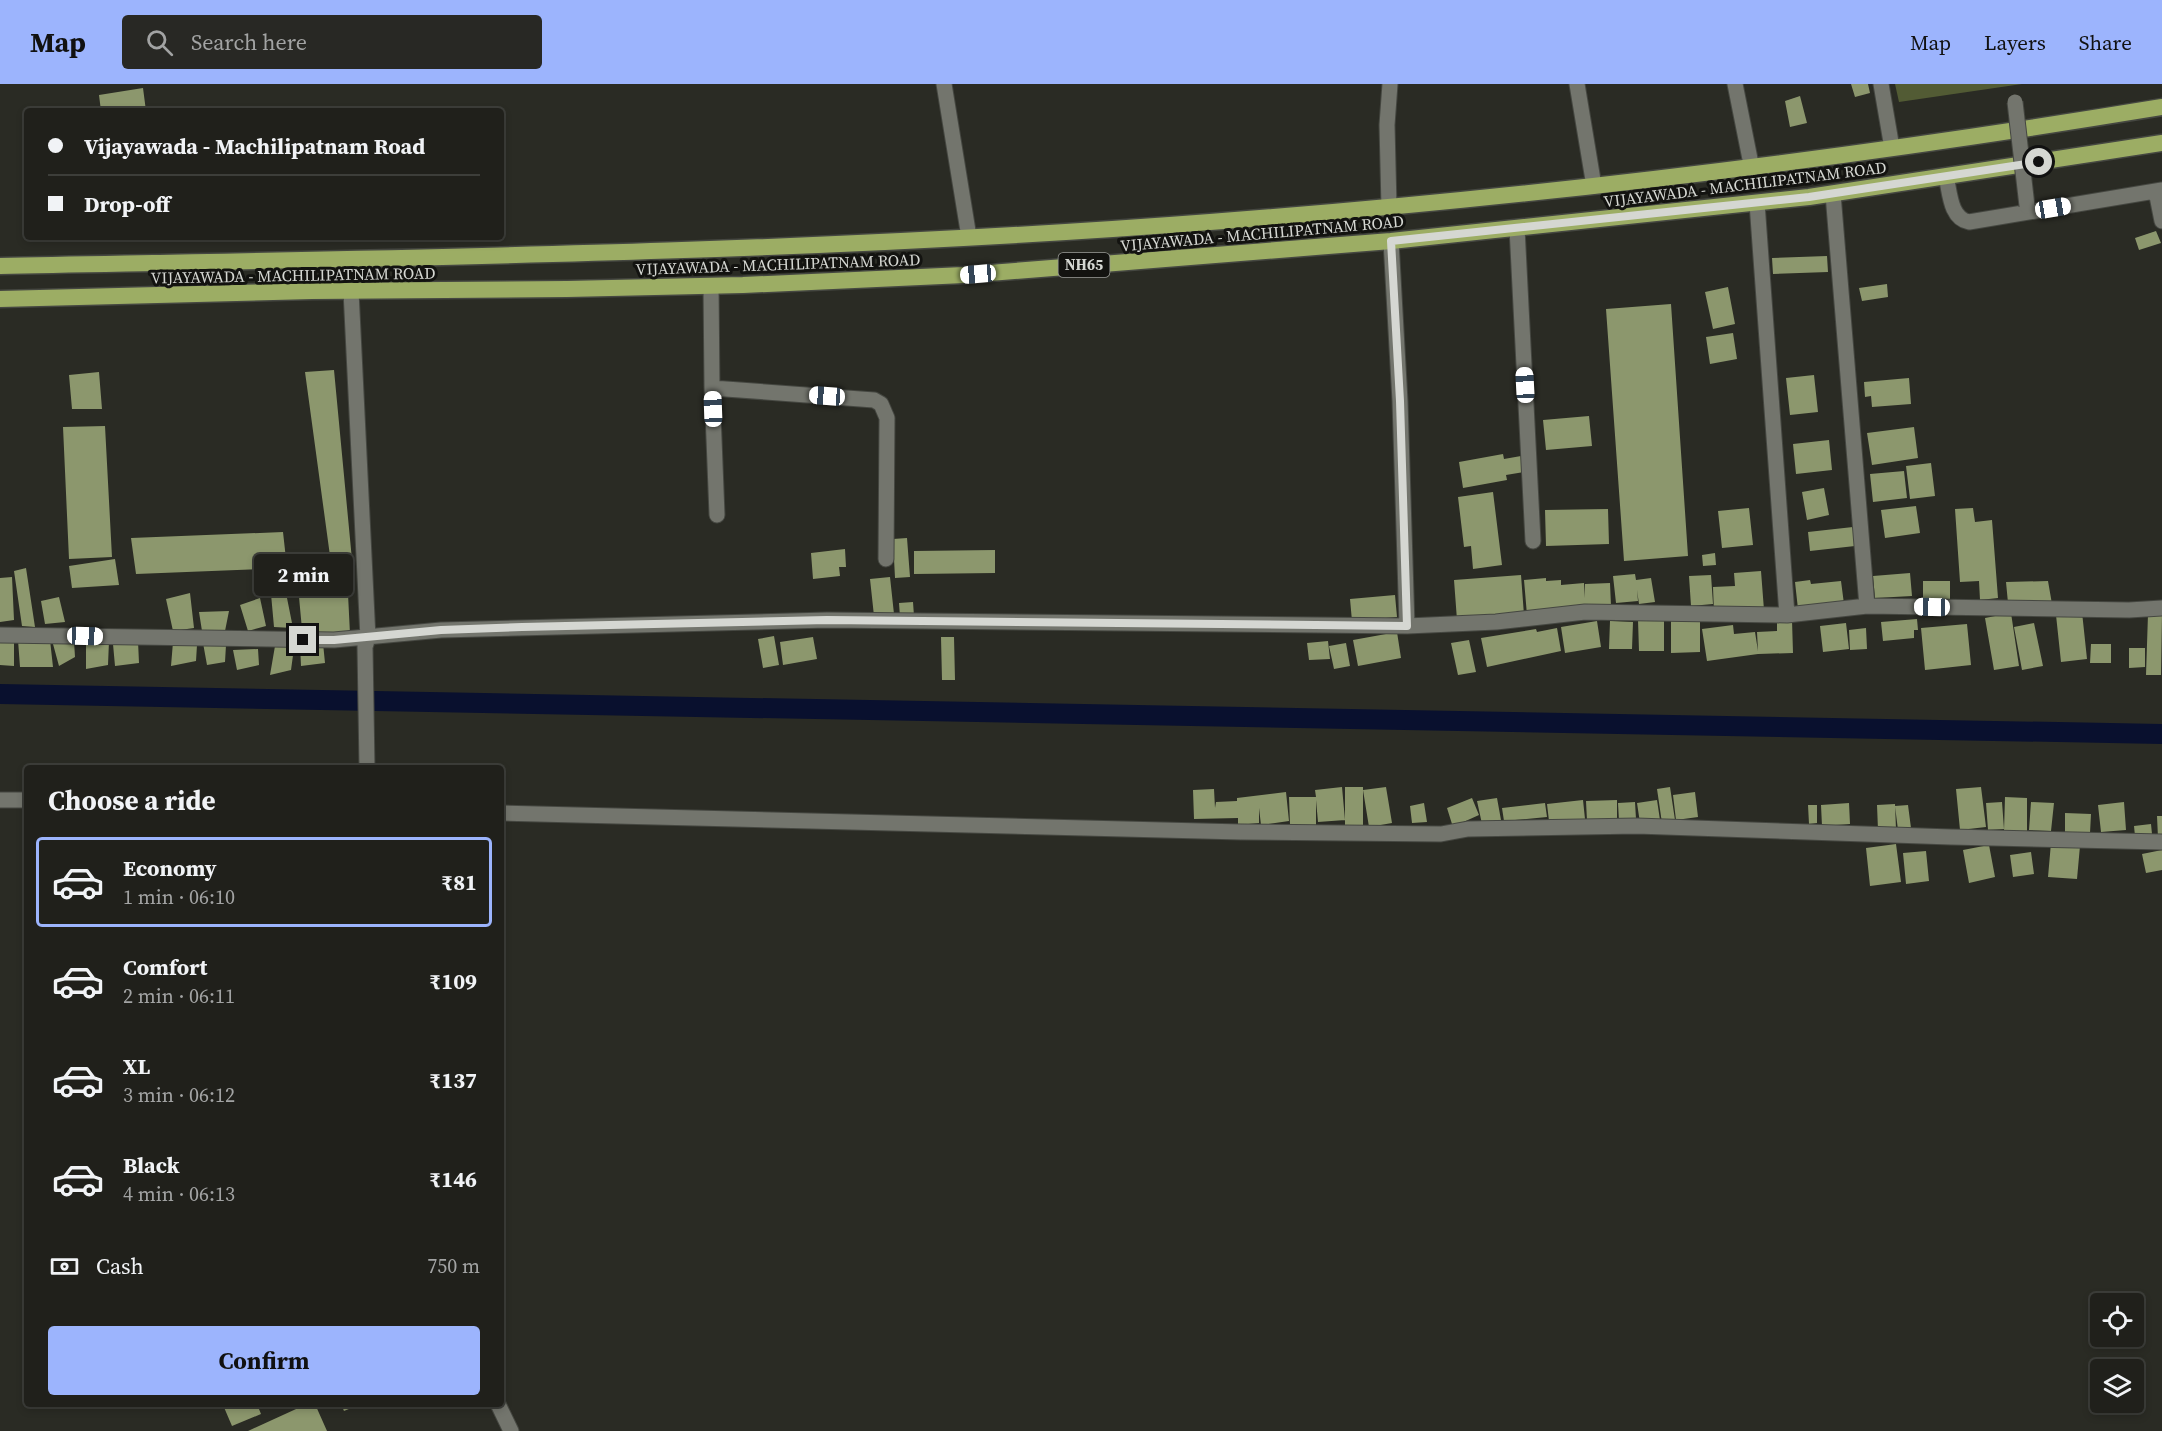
<!DOCTYPE html>
<html lang="en">
<head>
<meta charset="utf-8">
<style>
	body { margin:0; font-family:"Source Serif 4",serif; background:#282824; color:#f1f3f6; height:100vh; display:flex; flex-direction:column; font-size:22px; white-space:nowrap }
	* { box-sizing:border-box; margin:0 }
	p { font-size:20px; color:#a2a3a3 }
	.icon { flex:none; width:33px; height:33px; fill:none; stroke:currentColor; stroke-width:2; stroke-linecap:round; stroke-linejoin:round }
	.map { position:relative; flex:1; overflow:hidden }
	.side { position:absolute; left:24px; top:681px; width:480px; height:642px; display:flex; flex-direction:column; background:#20201b; border-radius:6px; box-shadow:0 3px 9px #0003,0 0 0 2px #3d3e3a }
	.side>* { flex:none }
	.hud { position:absolute; left:24px; top:24px; width:480px; height:132px; border-radius:6px; box-shadow:0 3px 9px #0003,0 0 0 2px #3d3e3a; display:grid; align-content:center; height:132px; padding:0 24px; background:#20201b }
	.tools { position:absolute; left:2090px; top:1209px; display:grid; gap:12px }
	.tools a { display:grid; place-items:center; width:54px; height:54px; border-radius:6px; background:#20201b; box-shadow:0 3px 9px #0003,0 0 0 2px #3d3e3a; font-size:30px }
	.end { position:absolute; width:27px; height:27px; margin:-14px; border:8px solid #d5d7d2; background:#111; box-shadow:0 0 0 3px #111 }
	.from { border-radius:50% }
	.bubble { position:absolute; height:42px; border-radius:6px; background:#20201b; box-shadow:0 3px 9px #0003,0 0 0 2px #3d3e3a; font-size:20px; font-weight:700; line-height:42px; text-align:center }
	.car { position:absolute; width:18px; height:36px; margin:-18px -9px; border-radius:8px; box-shadow:0 0 4px 2px #0007; background:linear-gradient(#fff 24%,#345 0 40%,#fff 0 76%,#345 0 86%,#fff 0) }
	.hud b { display:flex; align-items:center; gap:21px; height:57px; font-size:22px }
	.hud b+b { border-top:2px solid #3d3e3a }
	.hud i { width:15px; height:15px; background:#f1f3f6 }
	ul { padding:0; list-style:none }
	li { display:flex; align-items:center; gap:18px; height:90px; margin:0 12px 9px; padding:0 12px; border:3px solid transparent; border-radius:6px }
	li div { flex:1 }
	li b { display:block; font-size:22px }
	li em { font-style:normal; font-weight:700 }
	li.current { border-color:#9cb4fd }
	li>.icon { width:54px; height:54px; stroke-width:1.5 }
	h2 { padding:0 24px; font-size:27px; line-height:72px }
	.pay { display:flex; align-items:center; gap:15px; height:66px; padding:0 24px; font-size:22px }
	.pay p { margin-inline-start:auto }
	.button { display:flex; gap:12px; margin-top:auto; padding:12px 24px }
	.button a { flex:1; height:69px; border-radius:6px; background:#9cb4fd; color:#111; font-size:24px; font-weight:700; line-height:69px; text-align:center }
	header { display:flex; align-items:center; gap:36px; box-sizing:border-box; height:84px; padding:0 30px; background:#9cb4fd; color:#111 }
	header strong { font-size:28px }
	nav { display:flex; gap:33px; margin-inline-start:auto; font-size:21px }
	.search { width:420px; height:54px; background:#282824; display:flex; align-items:center; gap:15px; box-sizing:border-box; padding:0 21px; border-radius:6px; color:#a2a3a3; font-size:22px }
	.map>svg:first-child { display:block }
	.forest { fill:#525b34 }
	.lines { fill:none; stroke-linecap:round; stroke-linejoin:round }
	.canal { stroke:#09102e; stroke-width:20 }
	.building { fill:#8c976d }
	.minor-casing { stroke:#454741; stroke-width:17 }
	.tertiary-casing { stroke:#454741; stroke-width:17 }
	.trunk-casing { stroke:#454741; stroke-width:19 }
	.minor { stroke:#73756d; stroke-width:15 }
	.tertiary { stroke:#73756d; stroke-width:15 }
	.trunk { stroke:#9cad64; stroke-width:16 }
	.pedestrian-bridge-casing { stroke:#454741; stroke-width:17; stroke-linecap:butt }
	.pedestrian-bridge { stroke:#73756d; stroke-width:15 }
	.route { stroke:#d5d7d2; stroke-width:8 }
	.labels { text-anchor:middle; stroke-width:6; stroke-linejoin:round; paint-order:stroke }
	.shield { fill:#131310; stroke:#9b9c98; stroke-width:1.5 }
	.shield-label { font-size:15px; font-weight:bold; fill:#d5d7d2 }
	.street-label { font-size:16px; fill:#d5d7d2; stroke:#131310 }
</style>
</head>
<body>
<header>
<strong>Map</strong>
<div class="search"><svg class="icon" aria-label="search" viewBox="0 0 24 24"><circle cx="10" cy="10" r="6"/><path d="M15 15l6 6"/></svg>Search here</div>
<nav><a>Map</a><a>Layers</a><a>Share</a></nav>
</header>
<div class="map">
<svg width="2162" height="1347" viewBox="0 0 2162 1347">
	<rect width="100%" height="100%" fill="#2a2b24"/>
	<path class="forest" d="M1895,0H2022L1899,18Z"/>
	<g class="lines">
		<path class="canal" d="M0,610L2162,650"/>
	</g>
	<path class="building" d="M1851,0H1868L1870,9L1855,13Z
		M143,4L146,27H101L99,11Z
		M1800,12L1807,39L1790,43L1785,17Z
		M327,22V27H305V26Z
		M2156,147L2161,159L2139,166L2135,154Z
		M1827,172L1828,188L1773,190L1772,174Z
		M1887,200L1888,213L1862,217L1859,204Z
		M1728,203L1735,240L1713,245L1705,208Z
		M1671,220L1688,472L1624,477L1606,225Z
		M1733,249L1737,275L1710,280L1706,253Z
		M334,286L354,497L333,494L305,288Z
		M99,288L102,325H72L69,291Z
		M1814,291L1818,328L1790,331L1786,294Z
		M1909,294L1911,320L1872,323L1871,312L1865,313L1864,298Z
		M1589,332L1592,362L1546,366L1543,336Z
		M105,342L112,473L69,475L63,343Z
		M1914,343L1918,374L1872,381L1867,349Z
		M1829,356L1832,386L1796,390L1793,360Z
		M1503,370L1504,375L1521,372L1524,388L1506,391L1507,396L1463,404L1459,378Z
		M1931,379L1935,412L1910,415L1906,382Z
		M1904,387L1907,414L1873,418L1870,390Z
		M1824,404L1829,431L1807,436L1802,408Z
		M1493,408L1502,481L1473,485L1471,462L1464,463L1458,413Z
		M1916,422L1920,449L1885,454L1881,426Z
		M1749,424L1753,461L1722,464L1718,427Z
		M1973,424L1975,438L1992,436L1998,514L1980,516L1979,497L1960,498L1955,425Z
		M1608,425L1609,460L1546,462L1545,426Z
		M1853,443L1855,462L1810,467L1808,448Z
		M283,448L287,484L136,490L131,454Z
		M907,454L910,493L895,494L893,455Z
		M845,465L846,483H839L840,492L813,495L811,469Z
		M995,466V489L914,490V467Z
		M1715,469L1716,481L1703,482L1702,471Z
		M115,475L119,501L72,504L69,482Z
		M26,484L35,543L22,542L14,487Z
		M1761,487L1764,526L1714,528L1713,503L1735,502L1734,489Z
		M1910,489L1912,512L1875,514L1873,492Z
		M1635,490L1636,496L1651,494L1655,518L1639,520L1637,506L1638,517L1616,519L1613,492Z
		M1521,491L1524,531L1457,536L1454,496Z
		M1711,491L1713,520L1691,522L1689,492Z
		M12,493L14,536L0,538V494Z
		M890,493L894,530L874,532L870,495Z
		M1546,494V497L1561,496V501L1584,499L1585,514V500L1610,499L1611,522L1527,531L1524,496Z
		M1810,496L1811,500L1841,497L1844,520L1798,525L1795,498Z
		M1923,497H1950V517H1923Z
		M2048,497L2052,520L2008,519L2006,498Z
		M190,509L194,544L173,547L166,515Z
		M286,509L293,544L274,543L271,510Z
		M348,510L350,550L303,556L299,513Z
		M1395,511L1397,533L1352,537L1350,515Z
		M59,513L65,538L45,540L41,517Z
		M260,514L266,542L248,547L240,521Z
		M913,518L914,532L900,533L899,519Z
		M229,527L225,547H202L199,528Z
		M2082,528L2087,575L2061,578L2056,531Z
		M2011,529L2019,582L1994,586L1985,534Z
		M2148,530H2162L2161,591H2146Z
		M1664,535V567H1639L1638,536Z
		M1917,535L1918,546H1914V554L1883,557L1881,538Z
		M1671,536H1700V568L1671,569Z
		M1777,536H1792L1793,569L1758,570L1707,577L1702,545L1733,541L1734,550L1755,548L1758,567L1757,548L1777,547Z
		M1597,537L1601,563L1565,569L1561,543Z
		M1610,537L1633,538L1632,565H1609Z
		M1846,539L1849,565L1823,568L1820,542Z
		M2034,539L2043,582L2022,586L2014,543Z
		M1967,540L1971,581L1925,586L1921,544Z
		M1557,544L1561,567L1487,583L1481,554L1536,545L1537,548Z
		M1866,544L1867,565L1850,566L1849,546Z
		M1397,548L1401,574L1358,582L1353,556Z
		M774,552L779,581L763,584L758,555Z
		M813,553L817,575L783,581L780,558Z
		M941,553H954L955,596H942Z
		M0,554H14V582L0,581Z
		M18,556H50L53,583H20Z
		M1469,556L1476,588L1458,591L1451,559Z
		M74,557L75,573L59,582L53,560Z
		M109,557L108,581L86,585V560Z
		M138,557L139,579L115,582L113,560Z
		M1328,557L1330,575L1309,576L1307,559Z
		M173,558L197,561L196,577L171,582Z
		M203,559L226,561L225,578L207,581Z
		M323,559L325,579L301,582L300,560Z
		M1346,559L1350,582L1334,585L1329,562Z
		M2091,560H2111V579H2090Z
		M275,562L294,564L291,586L270,591Z
		M2129,564H2145V583L2129,584Z
		M258,565L259,581L237,586L233,566Z
		M1342,703L1345,736L1318,738L1316,716V741H1290L1289,713H1316L1315,706Z
		M1345,703H1363V743H1345Z
		M1386,703L1392,739L1369,743L1363,706Z
		M1670,703L1675,736L1662,739L1657,705Z
		M1981,703L1986,743L1960,746L1956,705Z
		M1214,705L1215,724L1216,718L1237,717V714L1286,708L1289,737L1261,741L1259,724V739L1238,741V734L1194,735L1193,706Z
		M1695,708L1698,733L1676,736L1673,711Z
		M2005,713L2027,714V747H2004Z
		M1472,714L1479,731L1459,740H1452L1447,724Z
		M1497,714L1501,736L1482,740L1477,717Z
		M1583,716L1585,735L1549,737L1547,720Z
		M1617,716V736L1587,737L1586,717Z
		M1657,716L1660,736L1640,739L1637,719Z
		M1635,718L1636,735L1619,737L1618,719Z
		M2002,718L2004,745L1988,746L1986,719Z
		M2031,718L2054,719L2051,747L2029,746Z
		M2124,718L2126,746L2101,748L2098,721Z
		M1424,719L1427,738L1412,739L1410,722Z
		M1545,719L1547,733L1504,737L1502,724Z
		M1849,719L1850,740L1822,742L1821,721Z
		M1895,720L1896,745L1878,746L1877,721Z
		M1808,721H1817V739L1809,740Z
		M1908,721L1911,744L1898,746L1895,722Z
		M2065,729L2091,730L2090,749H2065Z
		M2157,732H2162V754H2158Z
		M2151,740L2152,750L2135,752L2134,742Z
		M2051,759L2080,762L2077,795L2048,793Z
		M1896,760L1901,798L1870,802L1866,764Z
		M1989,761L1995,793L1969,799L1963,766Z
		M2162,766V786L2146,789L2142,770Z
		M1926,767L1929,797L1906,800L1903,769Z
		M2031,768L2034,790L2013,793L2010,771Z
		M257,1320L261,1330L232,1342L223,1321Z
		M307,1320H315L327,1347H248Z
		M341,1320H361L344,1327Z"/>
	<g class="lines">
		<defs>
			<path id="minor" d="M944,0L969,153
				M1577,0L1594,102
				M1735,0L1752,85
				M1881,0L1892,64
				M1946,92C1950,109 1950,134 1969,138L2162,106
				M2156,107L2162,137
				M1833,110L1867,522
				M1757,119L1787,531
				M1389,123L1387,41L1390,0
				M1517,144L1533,457
				M1391,157L1400,317L1407,542
				M711,202L712,304L717,431
				M351,207L368,554L365,563L367,684
				M712,304L874,316L881,320L887,334L886,475
				M0,551L334,556L441,546L827,536L1407,542L1496,538L1585,528L1787,531L1867,522L2129,526L2162,524
				M498,1320L511,1347"/>
			<path id="tertiary" d="M0,716H27
				M501,729L1241,748L1441,750L1468,745L1637,742L1951,753L2162,758"/>
			<path id="trunk" d="M0,182C403,174 807,169 1210,138C1529,114 1846,75 2162,23
				M0,215L312,207L567,205L743,201L964,191L1391,157L1809,113L2162,59"/>
		</defs>
		<use href="#minor" class="minor-casing"/>
		<use href="#tertiary" class="tertiary-casing"/>
		<use href="#trunk" class="trunk-casing"/>
		<use href="#minor" class="minor"/>
		<use href="#tertiary" class="tertiary"/>
		<use href="#trunk" class="trunk"/>
		<defs>
			<path id="pedestrian-bridge" d="M2015,18L2027,122"/>
		</defs>
		<use href="#pedestrian-bridge" class="pedestrian-bridge-casing"/>
		<use href="#pedestrian-bridge" class="pedestrian-bridge"/>
	</g>
	<g class="lines">
		<path class="route" d="M303,556H334L441,546L522,543L827,536L1407,542L1400,317L1391,157L1809,113L2039,78"/>
	</g>
	<g class="labels">
		<rect class="shield" x="1058.5" y="169" width="51" height="24" rx="4.5"/>
		<g class="shield-label">
			<text x="1084" y="186">NH65</text>
		</g>
		<g class="street-label">
			<text transform="translate(1745 100) rotate(-7)" y="6">VIJAYAWADA - MACHILIPATNAM ROAD</text>
			<text transform="translate(1262 149) rotate(-5)" y="6">VIJAYAWADA - MACHILIPATNAM ROAD</text>
			<text transform="translate(778 180) rotate(-2)" y="6">VIJAYAWADA - MACHILIPATNAM ROAD</text>
			<text transform="translate(293 191) rotate(-1)" y="6">VIJAYAWADA - MACHILIPATNAM ROAD</text>
		</g>
	</g>
</svg>
<div class="tools">
<a><svg class="icon" aria-label="locate" viewBox="0 0 24 24"><circle cx="12" cy="12" r="6"/><path d="M12 2v4M12 18v4M2 12h4M18 12h4"/></svg></a>
<a><svg class="icon" aria-label="layers" viewBox="0 0 24 24"><path d="M12 4l9 5-9 5-9-5zM3 14l9 5 9-5"/></svg></a>
</div>
<i class="end from" style="left:2039px;top:78px"></i>
<i class="end" style="left:303px;top:556px"></i>
<div class="bubble" style="left:254px;top:470px;width:99px">2 min</div>
<i class="car" style="left:2053px;top:124px;rotate:81deg"></i>
<i class="car" style="left:978px;top:190px;rotate:265deg"></i>
<i class="car" style="left:1525px;top:301px;rotate:357deg"></i>
<i class="car" style="left:827px;top:312px;rotate:274deg"></i>
<i class="car" style="left:713px;top:325px;rotate:358deg"></i>
<i class="car" style="left:1932px;top:523px;rotate:271deg"></i>
<i class="car" style="left:85px;top:552px;rotate:92deg"></i>
<div class="hud">
<b><i class="from"></i>Vijayawada - Machilipatnam Road</b>
<b><i></i>Drop-off</b>
</div>
<section class="side">
<h2>Choose a ride</h2>
<ul>
<li class="current"><svg class="icon" aria-label="car" viewBox="0 0 24 24"><path d="M5 17H2v-5l4-1 3-4h7l3 4 3 1v5h-3M9 17h6M6 11h13"/><circle cx="7" cy="17" r="2"/><circle cx="17" cy="17" r="2"/></svg><div><b>Economy</b><p>1 min · 06:10</p></div><em>₹81</em></li>
<li><svg class="icon" aria-label="car" viewBox="0 0 24 24"><path d="M5 17H2v-5l4-1 3-4h7l3 4 3 1v5h-3M9 17h6M6 11h13"/><circle cx="7" cy="17" r="2"/><circle cx="17" cy="17" r="2"/></svg><div><b>Comfort</b><p>2 min · 06:11</p></div><em>₹109</em></li>
<li><svg class="icon" aria-label="car" viewBox="0 0 24 24"><path d="M5 17H2v-5l4-1 3-4h7l3 4 3 1v5h-3M9 17h6M6 11h13"/><circle cx="7" cy="17" r="2"/><circle cx="17" cy="17" r="2"/></svg><div><b>XL</b><p>3 min · 06:12</p></div><em>₹137</em></li>
<li><svg class="icon" aria-label="car" viewBox="0 0 24 24"><path d="M5 17H2v-5l4-1 3-4h7l3 4 3 1v5h-3M9 17h6M6 11h13"/><circle cx="7" cy="17" r="2"/><circle cx="17" cy="17" r="2"/></svg><div><b>Black</b><p>4 min · 06:13</p></div><em>₹146</em></li>
</ul>
<div class="pay"><svg class="icon" aria-label="cash" viewBox="0 0 24 24"><path d="M3 7h18v10H3z"/><circle cx="12" cy="12" r="2"/></svg>Cash<p>750 m</p></div>
<div class="button"><a>Confirm</a></div>
</section>
</div>
</body>
</html>
